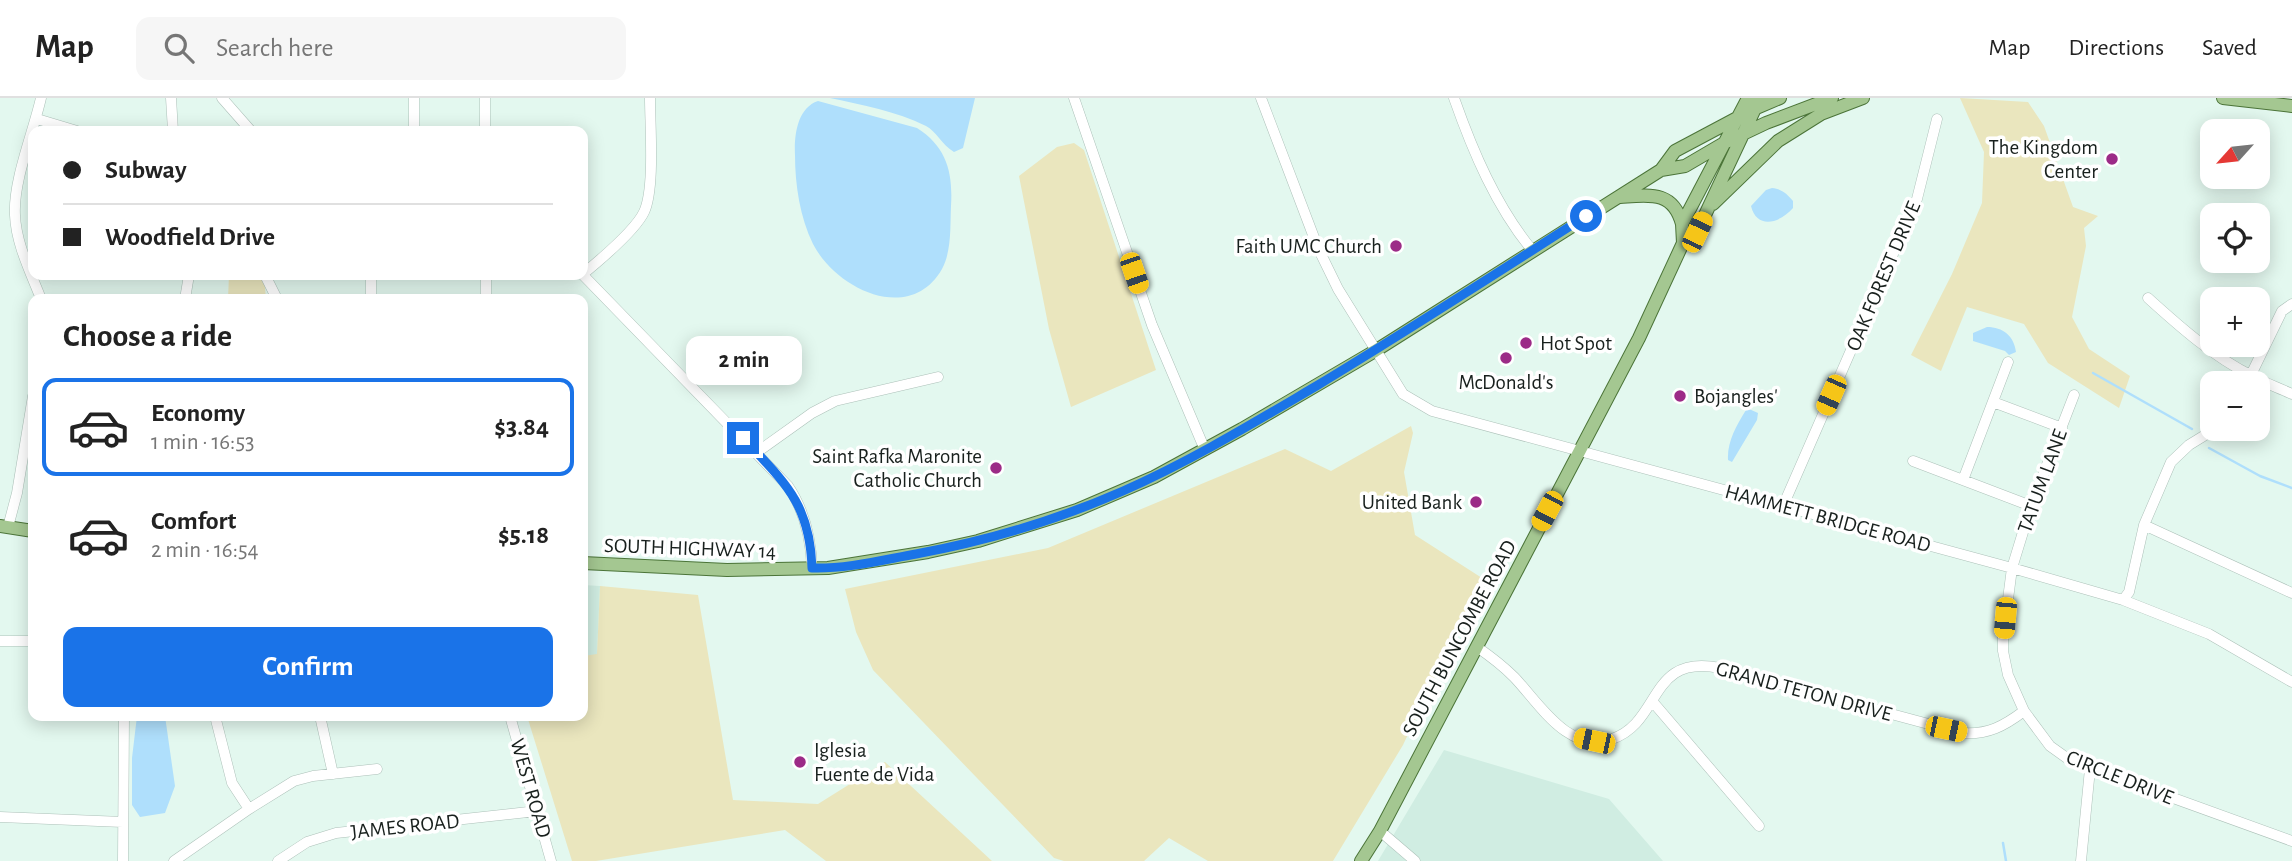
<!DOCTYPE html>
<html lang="en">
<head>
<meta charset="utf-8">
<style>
	body { margin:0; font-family:"Alegreya Sans",sans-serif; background:#f6f6f6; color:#222; height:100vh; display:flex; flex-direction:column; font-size:26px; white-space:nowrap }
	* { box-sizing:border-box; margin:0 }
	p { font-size:23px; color:#767676 }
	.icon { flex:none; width:38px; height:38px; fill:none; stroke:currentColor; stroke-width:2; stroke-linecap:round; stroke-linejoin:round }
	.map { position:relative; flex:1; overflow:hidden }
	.panel { position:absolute; left:28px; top:196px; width:560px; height:427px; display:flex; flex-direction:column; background:#fff; border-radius:14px; box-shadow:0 4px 18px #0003 }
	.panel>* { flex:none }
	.guide { position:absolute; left:28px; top:28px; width:560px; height:154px; border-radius:14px; box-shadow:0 4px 18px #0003; display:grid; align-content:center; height:154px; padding:0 35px; background:#fff }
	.needle { width:46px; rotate:243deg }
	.controls { position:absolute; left:2200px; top:21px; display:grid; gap:14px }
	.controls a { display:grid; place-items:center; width:70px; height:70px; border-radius:14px; background:#fff; box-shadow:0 4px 18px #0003; font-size:35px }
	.end { position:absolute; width:32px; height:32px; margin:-16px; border:9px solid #1a73e8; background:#fff; box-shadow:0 0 0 4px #fff }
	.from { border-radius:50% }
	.bubble { position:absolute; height:49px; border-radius:14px; background:#fff; box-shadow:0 4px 18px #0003; font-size:23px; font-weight:700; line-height:49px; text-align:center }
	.car { position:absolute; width:21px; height:42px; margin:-21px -10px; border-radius:9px; box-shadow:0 0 5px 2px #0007; background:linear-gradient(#f5c518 24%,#345 0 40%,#f5c518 0 76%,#345 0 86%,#f5c518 0) }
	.guide b { display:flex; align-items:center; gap:24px; height:66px; font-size:26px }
	.guide b+b { border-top:2px solid #e0e0e0 }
	.guide i { width:18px; height:18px; background:#222 }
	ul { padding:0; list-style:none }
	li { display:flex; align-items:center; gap:21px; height:98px; margin:0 14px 10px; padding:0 21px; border:4px solid transparent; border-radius:14px }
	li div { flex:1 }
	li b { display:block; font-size:26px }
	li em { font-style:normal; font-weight:700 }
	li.current { border-color:#1a73e8 }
	li>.icon { width:63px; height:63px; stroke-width:1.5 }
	h2 { padding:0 35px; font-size:32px; line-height:84px }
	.cta { display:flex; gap:14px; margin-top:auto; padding:14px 35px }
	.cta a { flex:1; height:80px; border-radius:14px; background:#1a73e8; color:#fff; font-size:28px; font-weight:700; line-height:80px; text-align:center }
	header { display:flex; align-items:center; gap:42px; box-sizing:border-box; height:98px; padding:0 35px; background:#fff; border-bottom:2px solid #e0e0e0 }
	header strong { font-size:33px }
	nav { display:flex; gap:38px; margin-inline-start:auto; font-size:24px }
	.search { width:490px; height:63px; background:#f6f6f6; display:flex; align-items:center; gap:18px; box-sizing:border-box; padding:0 24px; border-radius:14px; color:#767676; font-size:26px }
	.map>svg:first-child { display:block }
	.built { fill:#d0ede2 }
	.green { fill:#eae6be }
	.water { fill:#afdffc }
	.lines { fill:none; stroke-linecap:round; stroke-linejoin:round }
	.stream { stroke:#afdffc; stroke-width:2.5 }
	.minor-casing { stroke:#adc1b9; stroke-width:11 }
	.major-casing { stroke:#4b7438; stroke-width:14 }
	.minor { stroke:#fff; stroke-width:10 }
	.major { stroke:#a4c791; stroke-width:12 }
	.route { stroke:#1a73e8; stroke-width:9 }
	.poi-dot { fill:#9c2b87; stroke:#fff; stroke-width:2.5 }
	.labels { text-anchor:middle; stroke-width:7; stroke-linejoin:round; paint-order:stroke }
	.poi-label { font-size:21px; fill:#18201d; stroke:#fff; text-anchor:end }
	.street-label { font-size:21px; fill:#18201d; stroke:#fff }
</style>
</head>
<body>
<header>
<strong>Map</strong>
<div class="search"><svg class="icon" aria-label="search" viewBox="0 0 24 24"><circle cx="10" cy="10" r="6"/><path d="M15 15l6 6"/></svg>Search here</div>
<nav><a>Map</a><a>Directions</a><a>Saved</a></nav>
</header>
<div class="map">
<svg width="2292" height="763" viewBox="0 0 2292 763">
	<rect width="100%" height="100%" fill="#e3f8ef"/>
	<path class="built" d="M583,487L600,488L597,557L583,558Z
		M1444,652L1609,701L1663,763H1378Z"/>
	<path class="green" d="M1960,0L2028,4L2044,28L2073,109L2098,118L2084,130L2086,148L2072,219L2089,251L2130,278L2119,310L2048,265L2024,226L1967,209L1941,273L1911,257L1952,176L1982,105L1984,54Z
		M1074,45L1084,52L1156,272L1071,309L1049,231L1019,78L1057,49Z
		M229,177H279L264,178L266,201H228Z
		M1411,328L1413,335L1404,374L1415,437L1482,480L1403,647L1333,763H1208L1169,740L1144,763H1064L1054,760L873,572L856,534L845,491L1048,450L1285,351L1331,373Z
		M600,488L698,497L733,702L818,706L885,664L992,763H826L785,732L596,763H572L527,618H583V558L597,556Z"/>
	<path class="water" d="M830,0H975L963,50L954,54C942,47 936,33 926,28C896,13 862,7 830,0Z
		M818,3L917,30C947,49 953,75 951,108C950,128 952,152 942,171C910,227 836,191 813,146C800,119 795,87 795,57C794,38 797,10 818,3Z
		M1772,90C1782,91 1787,96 1793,103V110C1780,125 1757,132 1751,108L1766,92Z
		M1987,229C2003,229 2014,238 2016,254L2009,257L2005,253L1973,243V235Z
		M1749,311L1758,315L1757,322L1732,364L1728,362C1727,344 1736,328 1746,312Z
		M137,618H165L175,688L165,715L140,719L132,707V660Z"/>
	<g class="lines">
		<path class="stream" d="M2093,275L2192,331
			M2209,350L2260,378L2292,390
			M2003,745L2006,763"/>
		<defs>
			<path id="minor" d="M171,0L173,33
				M222,0L251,33
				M1074,0L1152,227L1205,352
				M1261,0L1318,150L1338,191L1403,296L1432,313L2012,470L2123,502L2209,536L2292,584
				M1454,0C1473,54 1496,108 1532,152
				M37,21L77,33
				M414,33V0
				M485,33V0
				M583,176C600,162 635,133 644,114C655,91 650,28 650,0
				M265,177L277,201
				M486,177V201
				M583,177L788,388C805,413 811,440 812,470
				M2148,200C2180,229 2214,259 2252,278C2265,285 2279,290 2292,296
				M41,201C31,175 16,146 15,117C13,83 33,35 41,0
				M185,201L189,177
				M371,201V177
				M2247,285L2282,213L2292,206
				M2074,297L2031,408L2012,470L2003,540V553L2008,577L2024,613L2050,648L2071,663L2292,743
				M1993,304L2062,330
				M756,355L812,315L835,303L938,279
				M1913,363L2031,408
				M1963,382L2008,264
				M1783,408L1917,101L1937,21
				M2144,427L2292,495
				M8,429L17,395L33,298
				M2123,502L2129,494L2144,427L2171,364L2189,347L2215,331
				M0,543H33
				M1477,549C1490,558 1503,568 1514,579C1539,605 1568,656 1612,641C1662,624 1648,555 1720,570L1962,635C1988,637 2004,628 2024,613
				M1652,603L1759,728
				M215,618L232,685L249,711
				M320,618L333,676
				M510,618L551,763
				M0,719L123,724
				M1380,733L1415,763
				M123,763L124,618
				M174,763L249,711L294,683L313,678L377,671
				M278,763L307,744L336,735L537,713
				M2081,763L2090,671"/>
			<path id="major" d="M2223,0L2292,8
				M1661,72L1675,53L1754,11L1780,0
				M1620,99C1649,97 1673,92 1682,126
				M1713,106L1778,43L1821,16L1863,0
				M1683,145L1682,126L1748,0
				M0,428L33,433
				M583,465L727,472L828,470L928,454L978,443L1077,412L1154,379L1242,331L1375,253L1661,72L1685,68L1726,44L1766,25L1832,0
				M1361,763L1380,733L1639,240L1683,145L1697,134L1760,0"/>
		</defs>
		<use href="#minor" class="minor-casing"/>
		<use href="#major" class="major-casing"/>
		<use href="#minor" class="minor"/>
		<use href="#major" class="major"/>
	</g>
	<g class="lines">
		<path class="route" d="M743,340C784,384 810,405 812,470C847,471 882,462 916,456C987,443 1057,422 1123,393C1191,363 1255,324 1318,287C1409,232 1497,175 1586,118"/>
	</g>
	<g class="poi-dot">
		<circle cx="2112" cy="61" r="7"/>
		<circle cx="1396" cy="148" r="7"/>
		<circle cx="1526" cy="245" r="7"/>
		<circle cx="1506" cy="260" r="7"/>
		<circle cx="1680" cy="298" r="7"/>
		<circle cx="996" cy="370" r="7"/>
		<circle cx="1476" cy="404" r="7"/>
		<circle cx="800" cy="664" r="7"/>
	</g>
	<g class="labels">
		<g class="poi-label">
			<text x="2098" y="56">The Kingdom<tspan x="2098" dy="24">Center</tspan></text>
			<text x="1382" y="155">Faith UMC Church</text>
			<text x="1540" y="252" text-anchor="start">Hot Spot</text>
			<text x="1506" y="291" text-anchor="middle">McDonald's</text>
			<text x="1694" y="305" text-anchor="start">Bojangles'</text>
			<text x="982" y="365">Saint Rafka Maronite<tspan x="982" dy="24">Catholic Church</tspan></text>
			<text x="1462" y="411">United Bank</text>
			<text x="814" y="659" text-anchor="start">Iglesia<tspan x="814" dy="24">Fuente de Vida</tspan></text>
		</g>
		<g class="street-label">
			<text transform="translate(1883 178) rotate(-67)" y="7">OAK FOREST DRIVE</text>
			<text transform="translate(2042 383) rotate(-70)" y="7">TATUM LANE</text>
			<text transform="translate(1828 420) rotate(15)" y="7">HAMMETT BRIDGE ROAD</text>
			<text transform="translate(690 450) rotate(2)" y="7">SOUTH HIGHWAY 14</text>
			<text transform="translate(1459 540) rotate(-62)" y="7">SOUTH BUNCOMBE ROAD</text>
			<text transform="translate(1804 593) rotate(15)" y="7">GRAND TETON DRIVE</text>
			<text transform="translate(2120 679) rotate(22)" y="7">CIRCLE DRIVE</text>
			<text transform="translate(531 690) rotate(74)" y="7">WEST ROAD</text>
			<text transform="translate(405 728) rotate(-6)" y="7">JAMES ROAD</text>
		</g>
	</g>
</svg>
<div class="controls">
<a><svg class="needle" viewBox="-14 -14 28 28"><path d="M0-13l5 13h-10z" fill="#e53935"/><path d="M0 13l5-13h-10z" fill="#767676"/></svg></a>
<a><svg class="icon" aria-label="locate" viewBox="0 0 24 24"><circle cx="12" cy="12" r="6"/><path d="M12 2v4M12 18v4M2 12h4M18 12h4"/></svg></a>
<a>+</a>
<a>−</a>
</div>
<i class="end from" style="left:1586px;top:118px"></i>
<i class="end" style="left:743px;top:340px"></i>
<div class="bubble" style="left:686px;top:238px;width:116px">2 min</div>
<i class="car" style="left:1697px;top:134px;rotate:25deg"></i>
<i class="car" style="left:1134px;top:175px;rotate:161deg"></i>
<i class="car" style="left:1831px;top:297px;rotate:204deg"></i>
<i class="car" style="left:1547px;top:413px;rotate:208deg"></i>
<i class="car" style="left:2005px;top:520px;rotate:185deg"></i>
<i class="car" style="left:1946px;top:631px;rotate:102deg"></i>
<i class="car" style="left:1594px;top:643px;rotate:282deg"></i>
<div class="guide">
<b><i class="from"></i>Subway</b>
<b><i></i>Woodfield Drive</b>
</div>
<section class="panel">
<h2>Choose a ride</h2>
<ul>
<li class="current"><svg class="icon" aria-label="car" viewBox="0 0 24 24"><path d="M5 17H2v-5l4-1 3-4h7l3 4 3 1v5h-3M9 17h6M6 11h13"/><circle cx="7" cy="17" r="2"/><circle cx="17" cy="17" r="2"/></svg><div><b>Economy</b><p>1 min · 16:53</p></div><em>$3.84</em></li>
<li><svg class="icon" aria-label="car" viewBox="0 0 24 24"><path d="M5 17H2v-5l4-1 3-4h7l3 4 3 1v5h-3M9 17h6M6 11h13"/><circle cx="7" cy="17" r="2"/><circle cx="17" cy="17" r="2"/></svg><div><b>Comfort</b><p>2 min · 16:54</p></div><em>$5.18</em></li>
</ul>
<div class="cta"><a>Confirm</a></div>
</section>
</div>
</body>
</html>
